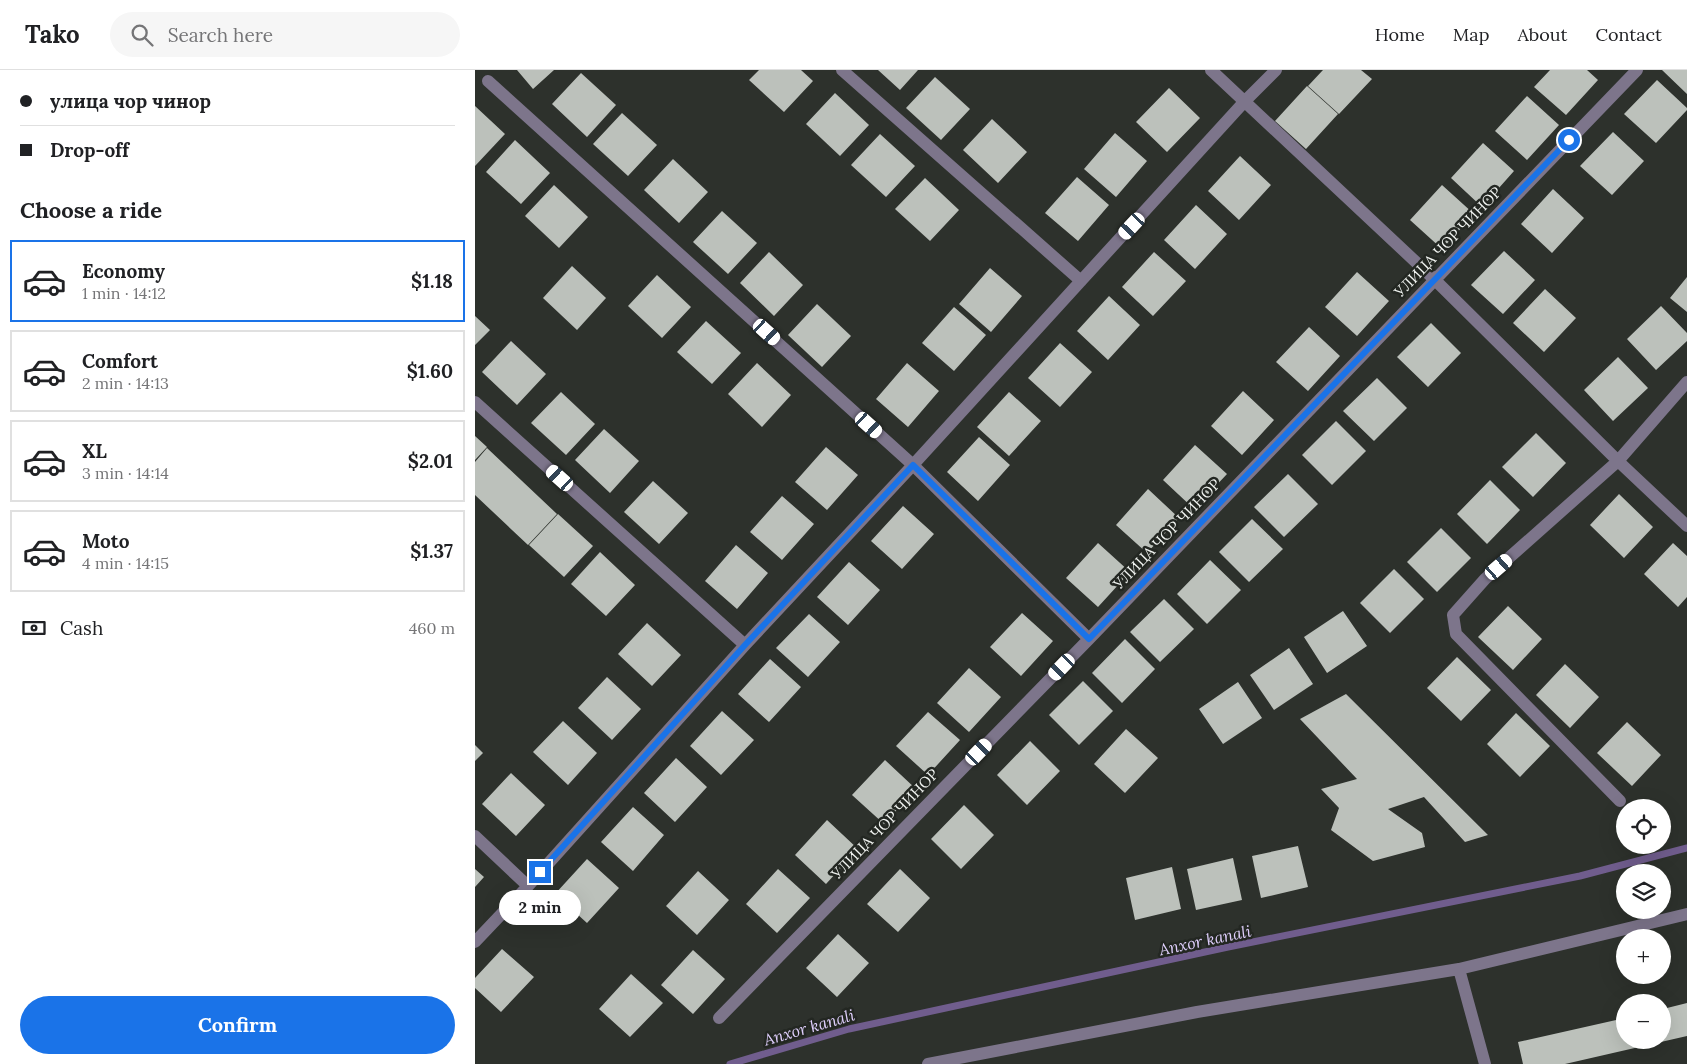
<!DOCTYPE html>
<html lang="en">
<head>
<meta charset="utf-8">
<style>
	body { margin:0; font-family:Lora,serif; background:#f6f6f6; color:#202124; height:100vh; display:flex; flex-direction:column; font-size:19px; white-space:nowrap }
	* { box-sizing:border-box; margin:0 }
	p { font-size:16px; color:#757577 }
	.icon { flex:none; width:28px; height:28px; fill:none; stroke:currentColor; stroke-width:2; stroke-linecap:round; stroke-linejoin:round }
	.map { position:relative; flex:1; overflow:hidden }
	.drawer { display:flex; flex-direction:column; background:#fff; width:475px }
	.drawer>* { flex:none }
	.guide { display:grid; align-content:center; height:110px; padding:0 20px; background:#fff }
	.controls { position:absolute; left:1141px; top:729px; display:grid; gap:10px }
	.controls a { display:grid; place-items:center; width:55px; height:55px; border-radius:50%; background:#fff; box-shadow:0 5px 20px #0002; font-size:25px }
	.end { position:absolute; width:22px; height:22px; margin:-11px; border:6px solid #1a73e8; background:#fff; box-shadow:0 0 0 2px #fff }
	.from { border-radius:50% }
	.bubble { position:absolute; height:35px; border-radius:18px; background:#fff; box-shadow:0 5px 20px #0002; font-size:16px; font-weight:800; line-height:35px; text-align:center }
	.car { position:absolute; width:15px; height:30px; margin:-15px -8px; border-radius:6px; box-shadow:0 0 4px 1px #0007; background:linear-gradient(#fff 24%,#345 0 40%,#fff 0 76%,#345 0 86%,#fff 0) }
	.guide b { display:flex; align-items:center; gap:18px; height:48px; font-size:19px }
	.guide b+b { border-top:1px solid #e0e0e0 }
	.guide i { width:12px; height:12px; background:#202124 }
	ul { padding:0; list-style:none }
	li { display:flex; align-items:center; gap:15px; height:82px; margin:0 10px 8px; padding:0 10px; border:2px solid #e0e0e0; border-radius:0px }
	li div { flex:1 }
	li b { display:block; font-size:19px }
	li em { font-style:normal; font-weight:800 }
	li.active { border-color:#1a73e8 }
	li>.icon { width:45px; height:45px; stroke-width:1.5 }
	h2 { padding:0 20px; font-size:22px; line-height:60px }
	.pay { display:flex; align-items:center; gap:12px; height:55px; padding:0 20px; font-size:19px }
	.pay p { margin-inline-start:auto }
	.cta { display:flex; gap:10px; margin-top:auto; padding:10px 20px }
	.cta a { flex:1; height:58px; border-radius:30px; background:#1a73e8; color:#fff; font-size:20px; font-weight:800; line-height:58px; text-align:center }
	header { display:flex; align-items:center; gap:30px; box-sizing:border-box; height:70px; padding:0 25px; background:#fff; border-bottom:1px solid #e0e0e0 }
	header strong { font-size:24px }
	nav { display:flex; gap:28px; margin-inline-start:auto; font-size:18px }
	.search { width:350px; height:45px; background:#f6f6f6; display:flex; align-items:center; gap:12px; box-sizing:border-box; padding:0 18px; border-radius:28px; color:#757577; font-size:19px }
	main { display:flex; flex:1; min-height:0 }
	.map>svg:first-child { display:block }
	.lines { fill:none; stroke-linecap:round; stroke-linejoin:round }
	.stream { stroke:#705d8d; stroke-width:7 }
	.building { fill:#bcc1bb }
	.minor { stroke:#7d758b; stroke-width:12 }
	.route { stroke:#1a73e8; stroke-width:6 }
	.labels { text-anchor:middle; stroke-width:5; stroke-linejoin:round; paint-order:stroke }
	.street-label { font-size:15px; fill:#f2f5f2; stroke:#232722 }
	.water-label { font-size:16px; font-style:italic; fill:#dfcffc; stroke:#232722 }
</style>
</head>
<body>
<header>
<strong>Tako</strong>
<div class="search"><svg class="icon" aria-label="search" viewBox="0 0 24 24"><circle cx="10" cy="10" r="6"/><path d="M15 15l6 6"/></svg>Search here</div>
<nav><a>Home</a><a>Map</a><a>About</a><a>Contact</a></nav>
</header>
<main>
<section class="drawer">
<div class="guide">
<b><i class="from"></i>улица чор чинор</b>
<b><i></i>Drop-off</b>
</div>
<h2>Choose a ride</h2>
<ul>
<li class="active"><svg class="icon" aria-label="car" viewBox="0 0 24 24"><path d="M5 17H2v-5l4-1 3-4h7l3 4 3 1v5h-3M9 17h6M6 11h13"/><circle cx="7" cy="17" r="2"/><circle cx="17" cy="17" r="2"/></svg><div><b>Economy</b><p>1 min · 14:12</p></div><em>$1.18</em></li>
<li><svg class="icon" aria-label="car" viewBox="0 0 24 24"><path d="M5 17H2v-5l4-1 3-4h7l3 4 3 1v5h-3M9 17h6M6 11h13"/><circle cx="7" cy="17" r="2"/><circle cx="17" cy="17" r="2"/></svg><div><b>Comfort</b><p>2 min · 14:13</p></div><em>$1.60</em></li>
<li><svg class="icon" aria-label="car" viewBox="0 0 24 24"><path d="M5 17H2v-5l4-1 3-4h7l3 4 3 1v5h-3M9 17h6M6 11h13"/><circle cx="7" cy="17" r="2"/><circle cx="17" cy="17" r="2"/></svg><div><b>XL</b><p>3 min · 14:14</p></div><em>$2.01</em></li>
<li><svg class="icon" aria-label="car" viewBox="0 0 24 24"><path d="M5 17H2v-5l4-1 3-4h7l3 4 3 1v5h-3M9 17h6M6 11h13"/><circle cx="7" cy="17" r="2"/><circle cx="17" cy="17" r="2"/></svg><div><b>Moto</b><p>4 min · 14:15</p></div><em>$1.37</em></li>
</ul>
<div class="pay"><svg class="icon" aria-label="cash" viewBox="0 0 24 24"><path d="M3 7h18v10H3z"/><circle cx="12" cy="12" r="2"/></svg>Cash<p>460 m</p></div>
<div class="cta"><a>Confirm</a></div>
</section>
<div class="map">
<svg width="1212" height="994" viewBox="0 0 1212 994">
	<rect width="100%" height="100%" fill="#2d312c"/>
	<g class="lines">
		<path class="stream" d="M255,994L374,959L753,877L1105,806L1212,778"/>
	</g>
	<path class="building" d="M42,0H79L58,19Z
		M284,0H326L338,11L309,42L274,10Z
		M403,0H443L425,20Z
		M848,0H886L897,9L864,44L833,16Z
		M1075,0H1112L1123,10L1091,45L1059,17Z
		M1187,0H1212V24Z
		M106,3L141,35L112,67L77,34Z
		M460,7L495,39L466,70L431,38Z
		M1182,10L1212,38V40L1181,73L1149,44Z
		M832,16L863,44L831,79L800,51Z
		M694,18L725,48L692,82L661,52Z
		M360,23L394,55L365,86L331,54Z
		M1052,26L1084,55L1052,90L1020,61Z
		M0,36L30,64L0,96Z
		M147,43L182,75L153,106L118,74Z
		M517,49L552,82L523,113L488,80Z
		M1138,62L1169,91L1137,125L1105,96Z
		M640,63L672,91L641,127L609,99Z
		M405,64L440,96L411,127L376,95Z
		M40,70L75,103L46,134L11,102Z
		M1008,73L1039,101L1007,137L976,108Z
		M765,86L796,115L764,150L733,121Z
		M198,89L233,122L204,153L169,120Z
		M602,107L634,135L603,171L570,143Z
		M450,108L484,140L455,171L420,139Z
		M79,115L113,147L84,178L50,146Z
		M967,115L999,144L967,179L935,150Z
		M1078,119L1109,148L1077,183L1046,154Z
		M721,135L752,164L720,199L689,170Z
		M247,141L282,173L253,204L218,172Z
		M1029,181L1060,210L1028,244L996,215Z
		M294,182L328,215L299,246L265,213Z
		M679,182L711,211L678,246L647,217Z
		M97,196L131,228L102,260L68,228Z
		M515,198L547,226L516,262L484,234Z
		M882,202L914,231L882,266L850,237Z
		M182,205L216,237L187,268L153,236Z
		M1212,207V242L1195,228Z
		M1070,219L1101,248L1069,282L1038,253Z
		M634,226L665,255L633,290L602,261Z
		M342,234L376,266L347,297L313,265Z
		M1186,236L1212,263V271L1181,300L1152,269Z
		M479,237L511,265L479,301L447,273Z
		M0,246L15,260L0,275Z
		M231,251L266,283L237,314L202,282Z
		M956,253L986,283L953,317L922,287Z
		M834,257L865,286L833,321L801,292Z
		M36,271L71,304L42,335L7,302Z
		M585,273L617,302L585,337L553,308Z
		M1143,287L1173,318L1138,351L1109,320Z
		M282,293L316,325L287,357L253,324Z
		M432,293L464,321L433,357L401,329Z
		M902,308L932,338L899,371L868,341Z
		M768,321L799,350L767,385L736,356Z
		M86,322L120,354L91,385L56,353Z
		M534,322L566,351L534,386L502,357Z
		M861,351L891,381L857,415L827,385Z
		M129,359L164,391L135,423L100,390Z
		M1061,363L1091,393L1058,427L1027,397Z
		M0,366L12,377L0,390Z
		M504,367L535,395L503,431L472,402Z
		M720,375L752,404L719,439L688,410Z
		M351,377L383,405L352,440L320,412Z
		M12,378L82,444L53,475L0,425V392Z
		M813,404L843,434L809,467L779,437Z
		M1015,410L1045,440L1012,474L982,444Z
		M178,411L213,443L184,474L149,442Z
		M673,419L704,448L672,483L641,455Z
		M1144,424L1178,457L1149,488L1115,455Z
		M307,426L339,454L307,490L275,462Z
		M428,436L459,464L427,499L396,471Z
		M83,444L118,476L89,507L54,475Z
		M777,449L808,479L774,512L744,482Z
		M966,458L996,488L962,522L932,492Z
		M623,473L655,502L623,537L591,508Z
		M1198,473L1212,486V527L1203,537L1169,504Z
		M261,475L293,503L262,539L230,511Z
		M125,482L160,515L131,546L96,514Z
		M735,490L766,520L732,554L702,524Z
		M374,492L405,520L373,555L342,527Z
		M919,499L949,529L915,563L885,533Z
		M689,529L719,559L685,592L655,562Z
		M1033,536L1067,569L1038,600L1003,567Z
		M868,541L892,576L852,603L829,567Z
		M547,543L578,571L546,606L515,577Z
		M334,544L365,572L333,607L301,578Z
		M172,553L206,585L177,616L143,584Z
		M650,569L680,599L647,633L617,603Z
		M814,578L838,614L799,640L775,605Z
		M982,587L1016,620L986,651L952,618Z
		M295,589L326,617L294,652L263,624Z
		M1090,594L1124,627L1095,658L1061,625Z
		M494,598L526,627L494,662L462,633Z
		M132,607L166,639L137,670L103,638Z
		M608,611L638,641L604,675L574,645Z
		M763,612L787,648L748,674L724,639Z
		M871,624L1013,765L990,772L949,727L913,739L947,763L950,777L898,791L856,760L864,738L846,719L882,709L825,649Z
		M247,641L279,670L246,705L215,676Z
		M453,642L485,670L453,705L421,676Z
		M1041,643L1075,676L1045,707L1012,674Z
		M88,651L122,683L93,715L58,682Z
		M1152,652L1186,685L1157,716L1122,683Z
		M651,659L683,688L650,723L619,694Z
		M555,671L585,701L552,735L522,705Z
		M0,675L8,683L0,691Z
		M201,688L232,717L200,752L169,723Z
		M410,690L441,719L409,754L377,725Z
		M36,703L70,735L41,766L7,734Z
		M489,735L519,765L486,799L456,769Z
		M158,737L189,765L158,801L126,772Z
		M352,750L383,779L351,814L320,785Z
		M823,776L833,817L786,828L777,786Z
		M758,788L767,830L721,840L712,799Z
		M112,789L144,818L112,853L80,824Z
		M697,797L706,839L660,850L651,808Z
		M0,799L9,807L0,817Z
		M303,799L335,828L302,863L271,834Z
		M425,799L455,828L423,862L392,834Z
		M223,801L254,830L222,865L191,836Z
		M363,864L394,893L362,927L331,898Z
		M27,879L59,907L26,942L0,918V908Z
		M218,880L250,909L218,944L186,915Z
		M156,904L188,933L155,967L124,939Z
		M1212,933V966L1090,994H1048L1043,972L1150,948V970H1188V939Z"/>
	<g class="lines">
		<path class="minor" d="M367,0L606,211
			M736,0L959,209L1143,391L1212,456
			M13,11L438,395L614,569
			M0,332L270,575
			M1145,731L981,564L978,545L1010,509L1143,391L1212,312
			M0,766L53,816
			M0,872L53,816L270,575L438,395L770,31L801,0
			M984,899L1010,994
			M244,948L614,569L1162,0
			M453,994L722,942L984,899L1212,844"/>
	</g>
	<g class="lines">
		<path class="route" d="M65,802L270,575L438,395L614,569L1094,70"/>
	</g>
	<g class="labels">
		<g class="street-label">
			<text transform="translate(973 172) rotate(-46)" y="5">УЛИЦА ЧОР ЧИНОР</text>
			<text transform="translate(692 464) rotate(-46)" y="5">УЛИЦА ЧОР ЧИНОР</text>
			<text transform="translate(410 754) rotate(-46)" y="5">УЛИЦА ЧОР ЧИНОР</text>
		</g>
		<g class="water-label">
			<text transform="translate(730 870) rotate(-12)" y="6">Anxor kanali</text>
			<text transform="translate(334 957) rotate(-16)" y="6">Anxor kanali</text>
		</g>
	</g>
</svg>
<div class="controls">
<a><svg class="icon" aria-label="locate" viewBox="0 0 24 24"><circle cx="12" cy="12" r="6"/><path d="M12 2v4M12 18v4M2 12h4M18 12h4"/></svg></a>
<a><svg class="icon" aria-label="layers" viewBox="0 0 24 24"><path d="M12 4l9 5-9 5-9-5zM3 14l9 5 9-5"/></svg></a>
<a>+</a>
<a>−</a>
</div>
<i class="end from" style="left:1094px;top:70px"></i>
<i class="end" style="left:65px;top:802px"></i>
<div class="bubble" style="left:24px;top:820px;width:82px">2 min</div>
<i class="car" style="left:657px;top:156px;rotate:223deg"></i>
<i class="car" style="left:292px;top:262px;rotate:132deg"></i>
<i class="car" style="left:394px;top:355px;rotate:132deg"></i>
<i class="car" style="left:85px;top:408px;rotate:312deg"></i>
<i class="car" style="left:1024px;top:497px;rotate:49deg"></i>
<i class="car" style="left:587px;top:597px;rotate:224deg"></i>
<i class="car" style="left:504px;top:682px;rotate:44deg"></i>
</div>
</main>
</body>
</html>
